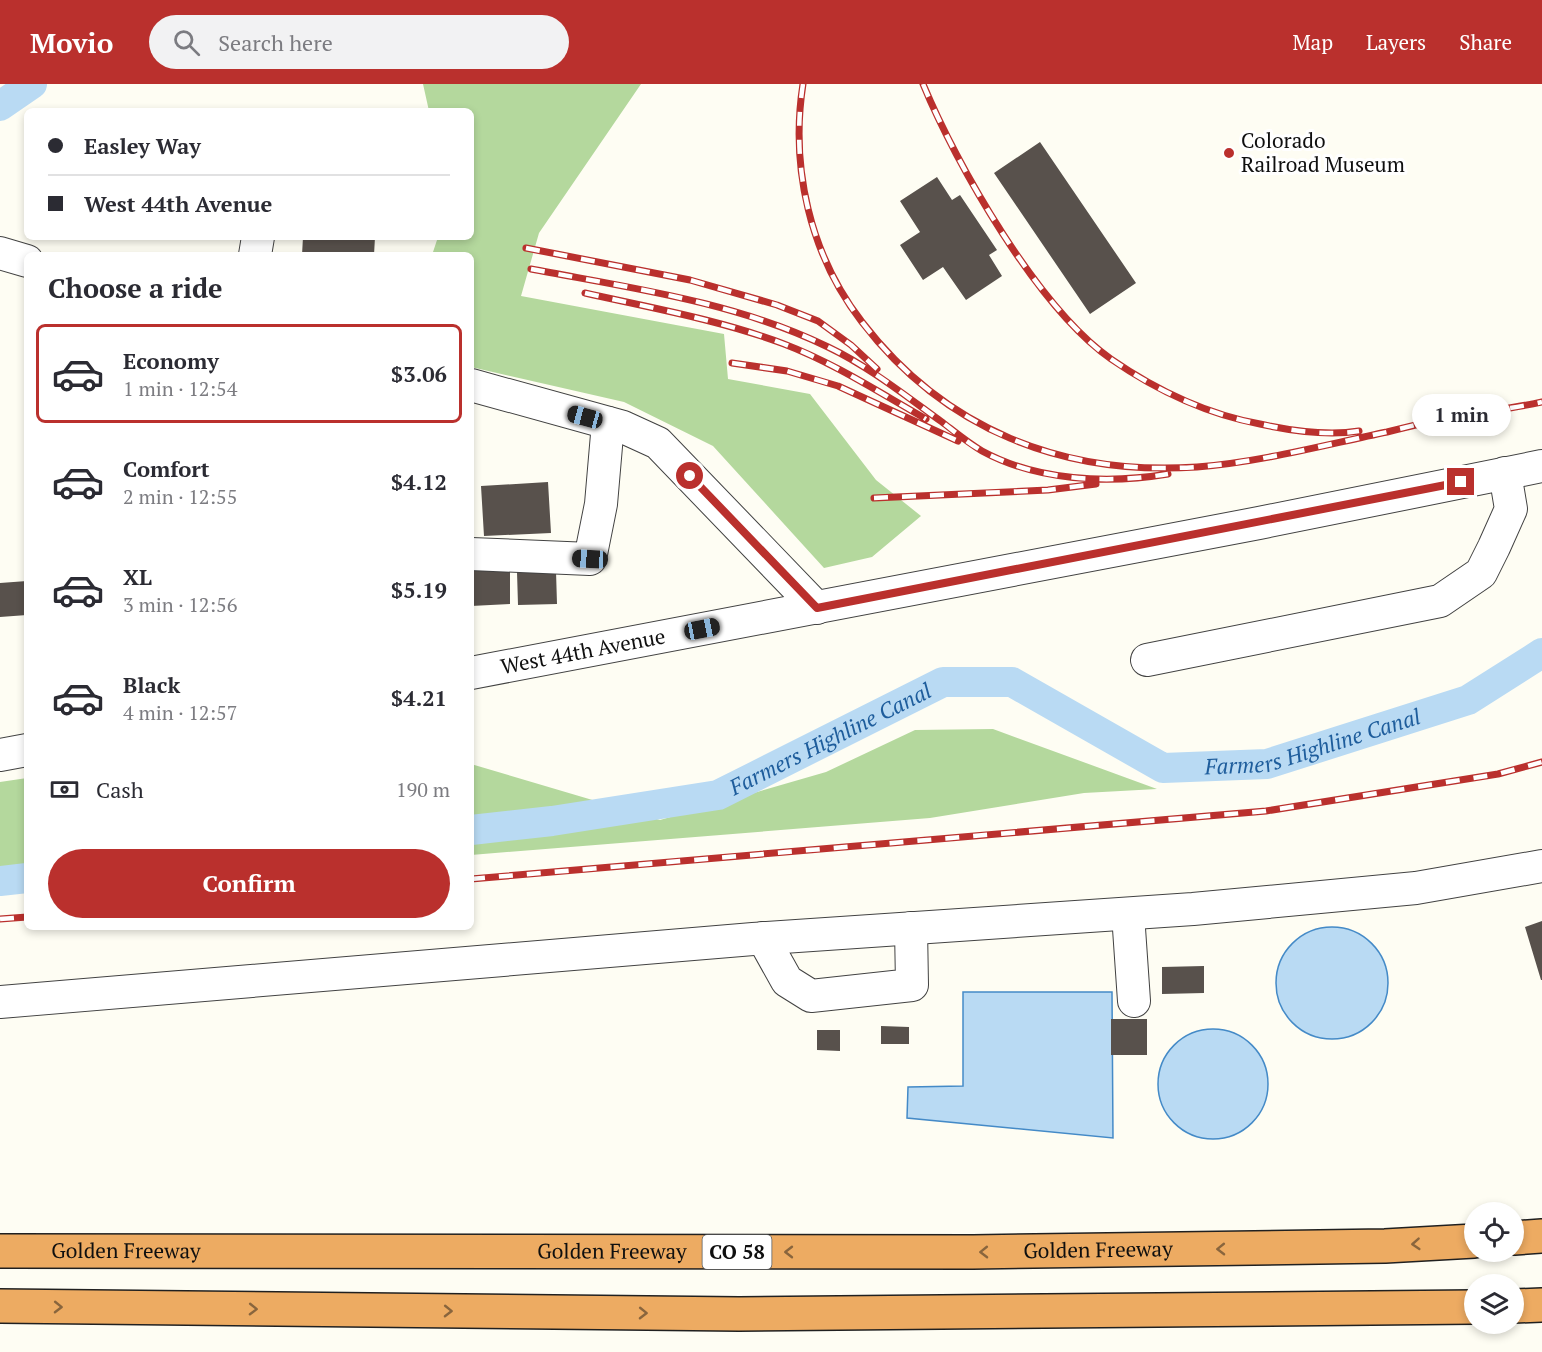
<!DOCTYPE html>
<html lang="en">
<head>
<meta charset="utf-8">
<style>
	body { margin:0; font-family:"PT Serif",serif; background:#f2f2f3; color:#2b2b33; height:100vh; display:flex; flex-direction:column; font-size:22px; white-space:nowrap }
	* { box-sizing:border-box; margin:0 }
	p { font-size:20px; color:#7c7c81 }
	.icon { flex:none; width:33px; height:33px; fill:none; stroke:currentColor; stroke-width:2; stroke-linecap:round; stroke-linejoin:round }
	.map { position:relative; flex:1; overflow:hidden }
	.panel { position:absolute; left:24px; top:168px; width:450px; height:678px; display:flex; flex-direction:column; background:#fff; border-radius:9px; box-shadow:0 3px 9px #0003 }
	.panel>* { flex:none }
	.guide { position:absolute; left:24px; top:24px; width:450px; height:132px; border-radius:9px; box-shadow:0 3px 9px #0003; display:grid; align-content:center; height:132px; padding:0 24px; background:#fff }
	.buttons { position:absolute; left:1464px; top:1118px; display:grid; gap:12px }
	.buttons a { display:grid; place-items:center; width:60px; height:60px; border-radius:50%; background:#fff; box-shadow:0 3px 9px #0003; font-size:30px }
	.end { position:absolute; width:27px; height:27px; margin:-14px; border:8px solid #ba302d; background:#fff; box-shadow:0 0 0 3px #fff }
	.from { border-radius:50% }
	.bubble { position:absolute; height:42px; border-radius:21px; background:#fff; box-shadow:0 3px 9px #0003; font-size:20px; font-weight:700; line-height:42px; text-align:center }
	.car { position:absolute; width:18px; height:36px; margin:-18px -9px; border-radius:8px; box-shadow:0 0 4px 2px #0007; background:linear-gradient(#222 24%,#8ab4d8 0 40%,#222 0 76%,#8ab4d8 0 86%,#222 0) }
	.guide b { display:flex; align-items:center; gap:21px; height:57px; font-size:22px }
	.guide b+b { border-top:2px solid #e1e1e2 }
	.guide i { width:15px; height:15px; background:#2b2b33 }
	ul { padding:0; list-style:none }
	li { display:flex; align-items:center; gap:18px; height:99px; margin:0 12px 9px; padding:0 12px; border:3px solid transparent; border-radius:9px }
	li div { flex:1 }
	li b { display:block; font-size:22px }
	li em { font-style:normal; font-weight:700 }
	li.selected { border-color:#ba302d }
	li>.icon { width:54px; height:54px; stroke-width:1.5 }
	h2 { padding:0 24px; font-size:27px; line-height:72px }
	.pay { display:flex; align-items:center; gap:15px; height:66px; padding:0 24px; font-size:22px }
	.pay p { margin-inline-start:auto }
	.action { display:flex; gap:12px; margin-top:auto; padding:12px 24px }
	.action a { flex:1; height:69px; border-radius:36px; background:#ba302d; color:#fff; font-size:24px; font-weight:700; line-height:69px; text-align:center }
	header { display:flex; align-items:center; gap:36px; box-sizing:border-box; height:84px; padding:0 30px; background:#ba302d; color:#fff }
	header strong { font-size:28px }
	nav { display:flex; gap:33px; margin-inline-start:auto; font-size:21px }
	.search { width:420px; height:54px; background:#f2f2f3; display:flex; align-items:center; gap:15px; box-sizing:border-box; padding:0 21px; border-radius:33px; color:#7c7c81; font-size:22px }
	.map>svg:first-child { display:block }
	.forest { fill:#b4d89d }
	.water { fill:#b9daf3; stroke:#448ac7; stroke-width:1.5 }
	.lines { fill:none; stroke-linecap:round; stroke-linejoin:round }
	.canal { stroke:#b9daf3; stroke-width:30 }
	.building { fill:#58514c }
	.minor-casing { stroke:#424242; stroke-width:34 }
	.highway-casing { stroke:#202020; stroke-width:36 }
	.minor { stroke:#fff; stroke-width:32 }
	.highway { stroke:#edab62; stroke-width:33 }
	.rail-casing { stroke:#ba302d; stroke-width:7 }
	.rail { stroke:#fff; stroke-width:4.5; stroke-dasharray:14; stroke-linecap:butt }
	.oneway { stroke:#89653d }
	.route { stroke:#ba302d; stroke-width:8 }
	.poi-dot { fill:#ba302d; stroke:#fff; stroke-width:2 }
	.labels { text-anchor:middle; stroke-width:6; stroke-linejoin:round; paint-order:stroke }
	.shield { fill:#fff; stroke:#575757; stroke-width:1.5 }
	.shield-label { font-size:20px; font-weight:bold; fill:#0f0f0f }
	.poi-label { font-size:21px; fill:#0f0f0f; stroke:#fff; text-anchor:start }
	.street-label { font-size:21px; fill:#0f0f0f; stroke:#fff }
	.water-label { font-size:22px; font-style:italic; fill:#1e5d9c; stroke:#fff }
</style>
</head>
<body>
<header>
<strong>Movio</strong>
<div class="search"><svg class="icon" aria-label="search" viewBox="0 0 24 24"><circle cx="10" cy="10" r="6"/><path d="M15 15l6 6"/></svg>Search here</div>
<nav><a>Map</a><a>Layers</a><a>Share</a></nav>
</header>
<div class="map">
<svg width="1542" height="1268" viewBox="0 0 1542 1268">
	<rect width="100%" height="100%" fill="#fefdf3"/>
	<path class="forest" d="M423,0H641L539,149L521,212L724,250L728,295L810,310L876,396L921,432L872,473L824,484L713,362L624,318L471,283V171H432L438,153H471V27H429Z
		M993,645L1157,705L1084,709L930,734L471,771V680L660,736L826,688L915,646Z
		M27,694V808L0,810V698Z"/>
	<path class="water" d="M1276 899a56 56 0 1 1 112 0a56 56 0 1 1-112 0Z
		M963,908H1112L1113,1054L907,1034L908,1003L963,1002Z
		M1158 1000a55 55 0 1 1 110 0a55 55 0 1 1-110 0Z"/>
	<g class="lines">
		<g class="canal">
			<path d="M0,22L32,0"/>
			<path id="s1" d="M471,746L552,737L718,711L943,598H1012L1163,684L1267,680L1468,616L1542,569"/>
			<path d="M0,797L27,794"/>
		</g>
	</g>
	<path class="building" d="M1040,58L1136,199L1090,230L994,89Z
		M937,93L952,116L960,111L997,166L989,171L1002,192L966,216L943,183L923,196L900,161L920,148L900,117Z
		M303,153H375L374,171H302Z
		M548,398L551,449L484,452L481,402Z
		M510,485V520L471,522V486Z
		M556,487L557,520L518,521L517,488Z
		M27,497V531L0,533V499Z
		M1542,837V896H1541L1525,843Z
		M1204,882V909L1162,910V883Z
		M1111,935H1147V971H1111Z
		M881,942L909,943V960H881Z
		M817,946H840V967L817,966Z"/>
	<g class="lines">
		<defs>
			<g id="minor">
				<path d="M0,169L27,177"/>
				<path d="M255,171L258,153"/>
				<path d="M471,301L623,343L658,359L817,524"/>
				<path d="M471,470L590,475L601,420L608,339"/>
				<path d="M1147,576L1440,517L1481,489L1494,463L1511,425L1505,389"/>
				<path id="s2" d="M471,589L1259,439L1542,382"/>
				<path d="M0,671L27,666"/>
				<path d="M1128,830L1134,917"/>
				<path d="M763,854L787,897L811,912L912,901L911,844"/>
				<path d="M0,918L753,855L1193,825L1416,804L1542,782"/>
			</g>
			<g id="highway">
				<path d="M1514,1154L1542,1152"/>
				<path id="s3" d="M0,1167L973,1168L1385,1162L1474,1157"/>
				<path d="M0,1222L739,1230L1474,1223"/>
				<path d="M1514,1222L1542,1221"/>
			</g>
		</defs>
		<use href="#minor" class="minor-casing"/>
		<use href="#highway" class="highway-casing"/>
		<use href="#minor" class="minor"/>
		<use href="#highway" class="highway"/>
		<defs>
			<path id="rail" d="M803,0C790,83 810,171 862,238C945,346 1063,392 1197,383C1261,378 1324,361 1387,348C1411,342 1435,336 1459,332C1487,327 1515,324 1542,318
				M923,0C957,82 1038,224 1111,275C1156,306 1206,330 1260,340C1292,347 1327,352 1359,347
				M526,164L690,196L777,221L818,237L851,261L877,285
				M531,185C631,204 736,218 828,263C868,282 906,312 942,338C955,348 968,359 982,367C1037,397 1108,400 1168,390
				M585,209C652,224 720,236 784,260C834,279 880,309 926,335
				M732,279L787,287L838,302L958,357
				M874,414L1048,406L1096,400
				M471,795L1266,727L1498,690L1542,678
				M0,835L27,833"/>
		</defs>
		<use href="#rail" class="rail-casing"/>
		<use href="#rail" class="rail"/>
	</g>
	<defs><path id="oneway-chevron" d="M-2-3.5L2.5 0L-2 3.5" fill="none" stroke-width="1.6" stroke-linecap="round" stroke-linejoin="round" transform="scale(1.5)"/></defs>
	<g class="oneway">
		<use href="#oneway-chevron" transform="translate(1416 1160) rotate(176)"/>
		<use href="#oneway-chevron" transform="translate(1221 1165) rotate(179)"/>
		<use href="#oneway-chevron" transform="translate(789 1168) rotate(-180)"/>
		<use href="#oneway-chevron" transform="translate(984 1168) rotate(179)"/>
		<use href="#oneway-chevron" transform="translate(58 1223) rotate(1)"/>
		<use href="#oneway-chevron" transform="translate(253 1225) rotate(1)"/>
		<use href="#oneway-chevron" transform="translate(448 1227) rotate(1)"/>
		<use href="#oneway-chevron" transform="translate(643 1229) rotate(1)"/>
	</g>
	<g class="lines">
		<path class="route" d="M690,392L817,524L1461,398"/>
	</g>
	<circle class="poi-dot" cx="1229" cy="69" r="6"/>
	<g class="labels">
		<rect class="shield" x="702.5" y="1151" width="69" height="34" rx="4.5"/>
		<g class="shield-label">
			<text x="737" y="1175">CO 58</text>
		</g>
		<g class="poi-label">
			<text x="1241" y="64">Colorado<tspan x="1241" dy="24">Railroad Museum</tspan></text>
		</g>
		<g class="street-label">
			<text dy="7" stroke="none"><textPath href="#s2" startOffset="114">West 44th Avenue</textPath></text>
			<text dy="7" stroke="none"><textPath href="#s3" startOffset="1098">Golden Freeway</textPath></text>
			<text dy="7" stroke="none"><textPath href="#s3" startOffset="126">Golden Freeway</textPath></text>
			<text dy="7" stroke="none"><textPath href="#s3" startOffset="612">Golden Freeway</textPath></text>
		</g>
		<g class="water-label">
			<text dy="8" stroke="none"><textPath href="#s1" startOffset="375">Farmers Highline Canal</textPath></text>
			<text dy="8" stroke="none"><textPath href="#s1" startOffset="897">Farmers Highline Canal</textPath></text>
		</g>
	</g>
</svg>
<div class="buttons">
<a><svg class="icon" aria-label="locate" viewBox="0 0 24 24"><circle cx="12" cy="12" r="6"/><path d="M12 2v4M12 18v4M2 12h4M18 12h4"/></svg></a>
<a><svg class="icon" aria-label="layers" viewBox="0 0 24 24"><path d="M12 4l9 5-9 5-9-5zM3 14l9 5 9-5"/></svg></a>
</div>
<i class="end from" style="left:690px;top:392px"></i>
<i class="end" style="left:1461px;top:398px"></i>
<div class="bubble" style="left:1412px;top:310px;width:99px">1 min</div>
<i class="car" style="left:585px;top:333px;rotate:285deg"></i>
<i class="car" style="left:590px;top:475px;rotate:273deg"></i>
<i class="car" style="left:702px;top:545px;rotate:79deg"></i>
<div class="guide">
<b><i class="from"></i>Easley Way</b>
<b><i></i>West 44th Avenue</b>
</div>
<section class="panel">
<h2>Choose a ride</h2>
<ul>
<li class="selected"><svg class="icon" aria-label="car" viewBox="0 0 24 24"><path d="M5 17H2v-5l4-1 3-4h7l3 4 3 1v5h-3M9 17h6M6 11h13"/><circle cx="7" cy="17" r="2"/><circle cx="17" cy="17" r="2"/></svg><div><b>Economy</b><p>1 min · 12:54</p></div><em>$3.06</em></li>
<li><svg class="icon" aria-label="car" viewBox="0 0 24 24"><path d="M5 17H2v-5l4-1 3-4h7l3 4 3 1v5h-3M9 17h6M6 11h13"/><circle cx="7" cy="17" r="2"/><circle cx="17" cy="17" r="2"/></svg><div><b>Comfort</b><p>2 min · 12:55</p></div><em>$4.12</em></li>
<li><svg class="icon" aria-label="car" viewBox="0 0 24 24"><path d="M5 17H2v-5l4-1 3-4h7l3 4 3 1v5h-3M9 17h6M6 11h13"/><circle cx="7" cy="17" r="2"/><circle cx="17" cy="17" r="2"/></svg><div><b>XL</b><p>3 min · 12:56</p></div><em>$5.19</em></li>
<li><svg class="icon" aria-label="car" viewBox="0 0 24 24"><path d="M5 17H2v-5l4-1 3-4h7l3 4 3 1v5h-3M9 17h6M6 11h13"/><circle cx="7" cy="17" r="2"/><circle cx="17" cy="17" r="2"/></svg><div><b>Black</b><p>4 min · 12:57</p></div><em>$4.21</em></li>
</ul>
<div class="pay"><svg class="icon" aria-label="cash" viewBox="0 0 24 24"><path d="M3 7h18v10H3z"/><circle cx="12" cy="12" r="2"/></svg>Cash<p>190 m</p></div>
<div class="action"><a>Confirm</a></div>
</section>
</div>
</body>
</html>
